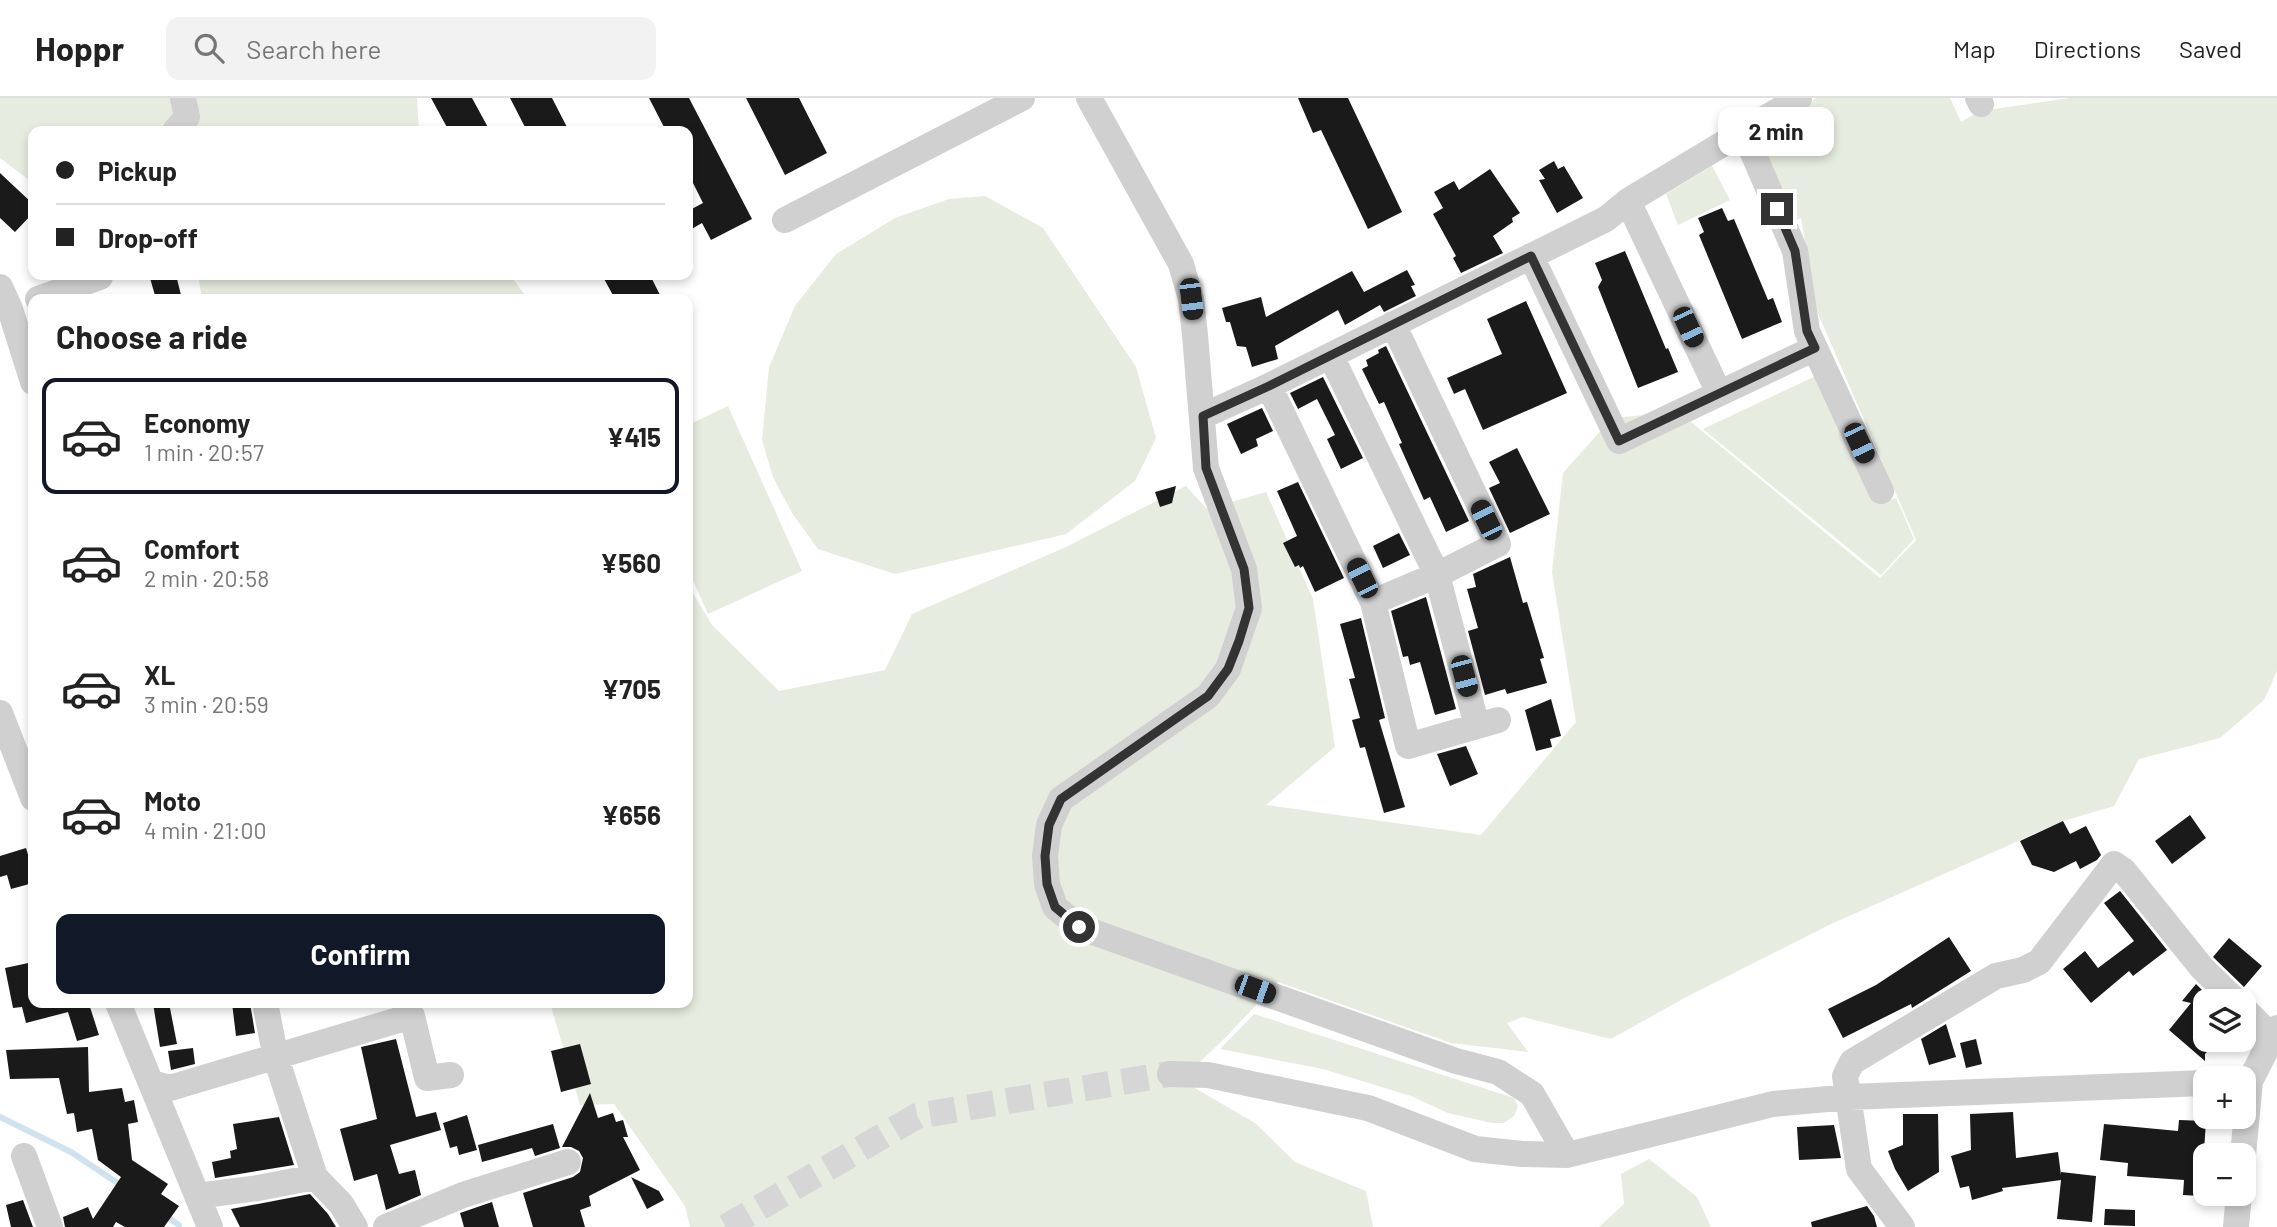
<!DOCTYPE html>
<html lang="en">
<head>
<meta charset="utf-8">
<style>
	body { margin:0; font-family:Barlow,sans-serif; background:#f2f2f2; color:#222; height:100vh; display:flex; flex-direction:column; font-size:26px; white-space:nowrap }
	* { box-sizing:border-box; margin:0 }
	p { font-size:23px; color:#767676 }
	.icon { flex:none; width:38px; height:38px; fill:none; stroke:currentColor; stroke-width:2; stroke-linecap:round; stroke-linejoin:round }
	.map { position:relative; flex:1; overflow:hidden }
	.panel { position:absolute; left:28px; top:196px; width:665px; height:714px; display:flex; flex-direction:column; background:#fff; border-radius:14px; box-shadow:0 4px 10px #0003 }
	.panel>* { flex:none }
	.banner { position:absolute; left:28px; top:28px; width:665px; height:154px; border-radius:14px; box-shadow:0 4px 10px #0003; display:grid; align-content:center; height:154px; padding:0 28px; background:#fff }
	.tools { position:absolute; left:2193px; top:891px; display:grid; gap:14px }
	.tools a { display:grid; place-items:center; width:63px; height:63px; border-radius:14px; background:#fff; box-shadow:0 4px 10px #0003; font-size:35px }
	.end { position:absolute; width:32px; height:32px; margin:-16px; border:9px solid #333; background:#fff; box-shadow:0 0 0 4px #fff }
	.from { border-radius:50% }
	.bubble { position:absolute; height:49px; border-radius:14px; background:#fff; box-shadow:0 4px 10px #0003; font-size:23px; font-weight:700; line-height:49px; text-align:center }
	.car { position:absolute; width:21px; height:42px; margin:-21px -10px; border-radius:9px; box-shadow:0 0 5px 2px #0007; background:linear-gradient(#222 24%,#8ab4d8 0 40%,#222 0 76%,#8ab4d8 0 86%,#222 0) }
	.banner b { display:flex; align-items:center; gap:24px; height:66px; font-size:26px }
	.banner b+b { border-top:2px solid #e0e0e0 }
	.banner i { width:18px; height:18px; background:#222 }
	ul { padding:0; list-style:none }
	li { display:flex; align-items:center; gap:21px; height:116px; margin:0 14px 10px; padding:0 14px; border:4px solid transparent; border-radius:14px }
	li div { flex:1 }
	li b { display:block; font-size:26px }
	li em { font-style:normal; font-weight:700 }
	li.selected { border-color:#111827 }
	li>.icon { width:63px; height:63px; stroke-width:1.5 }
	h2 { padding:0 28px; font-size:32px; line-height:84px }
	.primary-button { display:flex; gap:14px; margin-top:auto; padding:14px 28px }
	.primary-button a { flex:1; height:80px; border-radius:14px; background:#111827; color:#fff; font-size:28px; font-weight:700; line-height:80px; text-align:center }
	header { display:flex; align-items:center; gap:42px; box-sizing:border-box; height:98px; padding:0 35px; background:#fff; border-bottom:2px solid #e0e0e0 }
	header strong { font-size:33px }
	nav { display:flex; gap:38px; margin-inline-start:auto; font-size:24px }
	.search { width:490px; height:63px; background:#f2f2f2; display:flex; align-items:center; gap:18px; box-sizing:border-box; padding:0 24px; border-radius:14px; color:#767676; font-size:26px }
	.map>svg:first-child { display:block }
	.green { fill:#e6ecdf }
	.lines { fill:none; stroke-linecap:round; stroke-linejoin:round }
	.stream { stroke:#cfe2ee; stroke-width:6 }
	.building { fill:#1a1a1a }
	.minor-tunnel { stroke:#d6d6d6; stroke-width:26; stroke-dasharray:26 13; stroke-linecap:butt }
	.minor { stroke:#d0d0d0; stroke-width:26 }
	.route { stroke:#333; stroke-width:9 }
</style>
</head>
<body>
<header>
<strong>Hoppr</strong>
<div class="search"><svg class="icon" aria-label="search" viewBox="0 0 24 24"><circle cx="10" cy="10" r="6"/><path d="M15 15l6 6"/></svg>Search here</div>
<nav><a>Map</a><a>Directions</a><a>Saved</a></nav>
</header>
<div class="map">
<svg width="2277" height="1129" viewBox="0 0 2277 1129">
	<rect width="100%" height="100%" fill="#fff"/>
	<path class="green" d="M0,0H417L419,33H33V85L0,60Z
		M1816,0H1950L1961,24L1980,13L2070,0H2277V573L2264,602L2220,640L2139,661L2114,708L2063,723L1831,826L1688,898L1611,941L1523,919L1507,925L1528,954L1451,945L1278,884L1226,939L1181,982L1255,1025L1295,1064L1366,1093L1373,1129H690L685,1108L614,1006L580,1007L550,905H688V487L712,527L779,593L885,572L912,516L1066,449L1186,388L1207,411L1266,394L1313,501L1335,649L1266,707L1481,737L1576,624L1552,474L1563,375L1612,320L1679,314L1880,480L1916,442L1817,213L1801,120L1795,122L1756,35Z
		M1712,68L1730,102L1678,127L1666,96Z
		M985,98L1043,130L1136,269L1156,340L1135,383L1066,436L895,476L818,451L792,415L773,379L762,342L769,269L795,208L836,156L895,120L949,101Z
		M198,177H510L528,201H202Z
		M1820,276L1878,406L1896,400L1914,441L1881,477L1703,331Z
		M728,308L802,473L708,516L688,471V327Z
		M1254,916L1514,1000L1518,1008L1514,1018L1504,1025H1492L1448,1015L1411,998L1323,971L1220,951Z
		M1649,1061L1697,1099L1711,1129H1599L1624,1106L1621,1076Z"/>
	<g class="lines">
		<path class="stream" d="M0,1019L71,1054L122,1088
			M163,1116L179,1127"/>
	</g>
	<path class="building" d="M431,0H472L490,33H449Z
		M510,0H552L569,33H527Z
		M649,0H689L752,121L711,142L702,125L688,133V113L703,105L688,75V33H666Z
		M746,0H799L827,55L785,77Z
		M1298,0H1348L1402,114L1368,131L1321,32L1313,35Z
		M1554,63L1558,71L1564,68L1583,100L1557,115L1539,82L1545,81L1539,72Z
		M1490,71L1520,115L1512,120L1513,124L1493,138L1503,155L1461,175L1453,160L1456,158L1433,116L1443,110L1434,94L1454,83L1459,92Z
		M0,75L33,106V115L15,134L0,120Z
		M1722,110L1728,123L1734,121L1768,202L1773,200L1782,224L1742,241L1699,137L1704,134L1698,120Z
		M1625,153L1666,251L1668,250L1678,274L1638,290L1598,189L1602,182L1595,165Z
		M1407,172L1415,187L1411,188L1416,198L1384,214L1380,207L1345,227L1338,212L1275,248L1278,261L1252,269L1246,249L1237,248L1230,224H1226L1222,210L1261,199L1266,219L1352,173L1364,194Z
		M162,177H176L182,201H156L150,180Z
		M602,177H650L662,201H615Z
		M1526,203L1567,295L1483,332L1465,291L1454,296L1447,280L1502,256L1487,221Z
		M1386,248L1469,423L1446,434L1430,399L1424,402L1399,346L1402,345L1384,304L1379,306L1362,271L1368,268L1366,262L1379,255L1378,252Z
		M1323,279L1363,360L1341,371L1327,341L1335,337L1317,301L1298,311L1290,295Z
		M1262,310L1273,333L1256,341L1258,348L1241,356L1227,326Z
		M1517,350L1550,416L1510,435L1489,390L1500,385L1489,364Z
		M1298,384L1344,480L1315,494L1303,468L1300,470L1299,467L1295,469L1283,445L1297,438L1277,393Z
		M1176,388L1172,405L1160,409L1155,394Z
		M1399,435L1410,457L1383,470L1373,448Z
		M1510,459L1523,505L1527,504L1544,560L1540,561L1547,585L1507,596L1505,591L1485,597L1468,533L1478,530L1467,491L1476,489L1473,476Z
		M1426,499L1456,611L1435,617L1420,564L1410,567L1408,558L1403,559L1391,513Z
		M1361,520L1385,620L1379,622L1405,709L1384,715L1365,649L1360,650L1352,622L1360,620L1349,581L1355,580L1340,526Z
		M1551,601L1561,638L1550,641L1552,649L1536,653L1525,612Z
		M1466,648L1478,676L1450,688L1437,656Z
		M2190,717L2206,740L2172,766L2155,743Z
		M2063,723L2070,736L2086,728L2101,757L2097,762L2080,771L2076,763L2054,774L2032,767L2020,743Z
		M26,750L33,773V785L11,791L7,777L0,779V758Z
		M2120,793L2167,852L2133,878L2129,873L2091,905L2063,871L2085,853L2098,870L2134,843L2104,805Z
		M1949,839L1971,873L1912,910L1911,906L1843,940L1828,911L1876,887Z
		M2229,840L2262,868L2244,889L2213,859Z
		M33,864V905H82L83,908L89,906L99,937L77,943L68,914L26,925L22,909L13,910L5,870Z
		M2196,886L2213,903H2205V942H2218L2205,956V963L2169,932L2191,905L2182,903Z
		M153,905H169L177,946L160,949Z
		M232,905H250L255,935L236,938Z
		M1946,926L1956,959L1929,967L1921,941Z
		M396,941L416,1019L436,1014L441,1032L390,1047L399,1076L415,1072L421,1097L386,1112L377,1076L354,1083L340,1031L377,1021L361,949Z
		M1976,941L1982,966L1966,970L1960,945Z
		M580,946L591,986L561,994L551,953Z
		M88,949L89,994L122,990L125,1004L134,1002L138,1024L128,1026L132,1062L168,1086L161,1096L179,1108L164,1129H125L116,1124L113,1129H65L63,1119L88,1109L93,1121L121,1079L98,1062L92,1031L77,1034L74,1015L67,1016L59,980L10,981L6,952Z
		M193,950L195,966L171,972L168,953Z
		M590,995L598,1020L613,1015L616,1024L623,1022L628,1039H623L640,1072L589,1098L591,1108L580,1112L585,1129H533L523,1095L573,1079L580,1074L583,1060L579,1053L571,1049H562Z
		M2013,1014L2016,1060L2058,1054L2061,1077V1074L2096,1078L2092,1124L2057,1121L2061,1082L2002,1090L2003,1093L1972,1102L1969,1088L1960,1090L1951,1058L1971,1052L1970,1016Z
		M1903,1016H1938L1939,1074L1908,1093L1895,1071L1888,1053L1903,1047Z
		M467,1017L477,1052L459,1057L457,1048L450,1050L443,1025Z
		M279,1019L294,1067L215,1080L212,1064L231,1060L230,1053L237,1051L233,1026Z
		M2179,1022L2206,1023L2201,1098L2183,1097L2184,1082L2127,1078L2128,1065L2100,1062L2104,1026L2178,1033Z
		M553,1026L560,1050L535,1058L532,1050L482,1064L478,1047Z
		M1834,1027L1841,1060L1799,1062L1797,1029Z
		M631,1079L659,1093L664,1102L647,1111Z
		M310,1096L328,1116L336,1129H240L231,1111Z
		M23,1102L33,1129H11L6,1107Z
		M492,1104L499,1129H464L460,1115Z
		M1867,1108L1874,1118L1877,1129H1812L1811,1124Z
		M2105,1111L2135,1112V1128L2104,1127Z"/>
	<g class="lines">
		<path class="minor-tunnel" d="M726,1129L917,1018L1170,976"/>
		<path class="minor" d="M1089,0L1181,166L1191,201L1195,237L1206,370L1244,471L1249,510L1228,571L1208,598L1061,701L1049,727L1045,758L1047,786L1055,809L1079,829L1456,963L1498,974L1532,996L1567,1057
			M1978,0L1981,6
			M175,33L187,19L183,0
			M1744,34L1795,153L1807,233L1881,393
			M1628,103L1719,295
			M785,122L1022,0
			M1531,158L1619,343L1815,250
			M0,189L10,211L33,284
			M38,201L100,179L99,177
			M1331,258L1437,477L1477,628
			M1269,288L1373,504L1408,648L1498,622
			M1203,318L1269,288L1606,121L1628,103L1799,0
			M1373,504L1437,477L1498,446L1393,226
			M0,615L33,700
			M118,905L210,1129
			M265,905L276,960L315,1079
			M2244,911L2272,939
			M1170,976L1208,977L1368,1010L1475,1051L1522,1056L1567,1057L1773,1006L1850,999L2205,985
			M152,985L170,990L412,918L427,980L451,977
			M2243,1057L2250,983L2277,930
			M24,1058L50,1129
			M197,1098L258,1090L315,1079L341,1106L355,1129
			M386,1129L463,1097L568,1064
			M1902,1129L1859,1071L1845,978L1852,964L1996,878L2023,872L2039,864L2114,766L2124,773L2202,870L2236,903
			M2236,1129L2239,1096"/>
	</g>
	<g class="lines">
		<path class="route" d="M1079,829L1055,809L1047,786L1045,758L1049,727L1061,701L1208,598L1228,571L1239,543L1249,510L1244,471L1206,370L1203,318L1269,288L1531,158L1619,343L1815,250L1807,233L1795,153L1777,111"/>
	</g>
</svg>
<div class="tools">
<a><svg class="icon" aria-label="layers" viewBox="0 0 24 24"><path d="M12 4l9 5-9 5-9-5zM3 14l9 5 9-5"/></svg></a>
<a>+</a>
<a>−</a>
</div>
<i class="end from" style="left:1079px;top:829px"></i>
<i class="end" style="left:1777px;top:111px"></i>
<div class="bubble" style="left:1718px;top:9px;width:116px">2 min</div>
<i class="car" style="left:1191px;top:201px;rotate:173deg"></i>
<i class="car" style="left:1688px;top:229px;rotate:155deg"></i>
<i class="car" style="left:1859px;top:345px;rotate:155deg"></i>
<i class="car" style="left:1486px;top:422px;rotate:334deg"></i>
<i class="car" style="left:1362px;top:480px;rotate:334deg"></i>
<i class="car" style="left:1464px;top:578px;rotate:165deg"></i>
<i class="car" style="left:1255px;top:891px;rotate:110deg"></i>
<div class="banner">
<b><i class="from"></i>Pickup</b>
<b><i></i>Drop-off</b>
</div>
<section class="panel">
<h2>Choose a ride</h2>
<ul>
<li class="selected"><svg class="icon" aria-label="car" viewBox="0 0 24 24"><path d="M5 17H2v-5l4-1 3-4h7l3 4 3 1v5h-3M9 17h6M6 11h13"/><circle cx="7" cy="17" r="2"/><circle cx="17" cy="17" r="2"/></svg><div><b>Economy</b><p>1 min · 20:57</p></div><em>¥415</em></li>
<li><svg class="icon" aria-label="car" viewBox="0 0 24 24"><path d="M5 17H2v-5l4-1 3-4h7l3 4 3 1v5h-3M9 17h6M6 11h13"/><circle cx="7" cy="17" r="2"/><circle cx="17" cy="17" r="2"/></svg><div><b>Comfort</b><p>2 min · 20:58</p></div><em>¥560</em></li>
<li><svg class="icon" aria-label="car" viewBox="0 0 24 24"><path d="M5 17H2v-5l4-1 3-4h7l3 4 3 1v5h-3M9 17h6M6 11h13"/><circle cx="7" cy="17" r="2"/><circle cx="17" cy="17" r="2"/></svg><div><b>XL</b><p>3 min · 20:59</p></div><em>¥705</em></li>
<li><svg class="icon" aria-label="car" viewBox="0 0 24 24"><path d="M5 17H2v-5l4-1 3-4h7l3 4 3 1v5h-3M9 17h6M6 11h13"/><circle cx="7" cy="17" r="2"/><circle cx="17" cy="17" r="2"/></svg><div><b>Moto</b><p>4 min · 21:00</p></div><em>¥656</em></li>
</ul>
<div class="primary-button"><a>Confirm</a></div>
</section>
</div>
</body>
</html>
